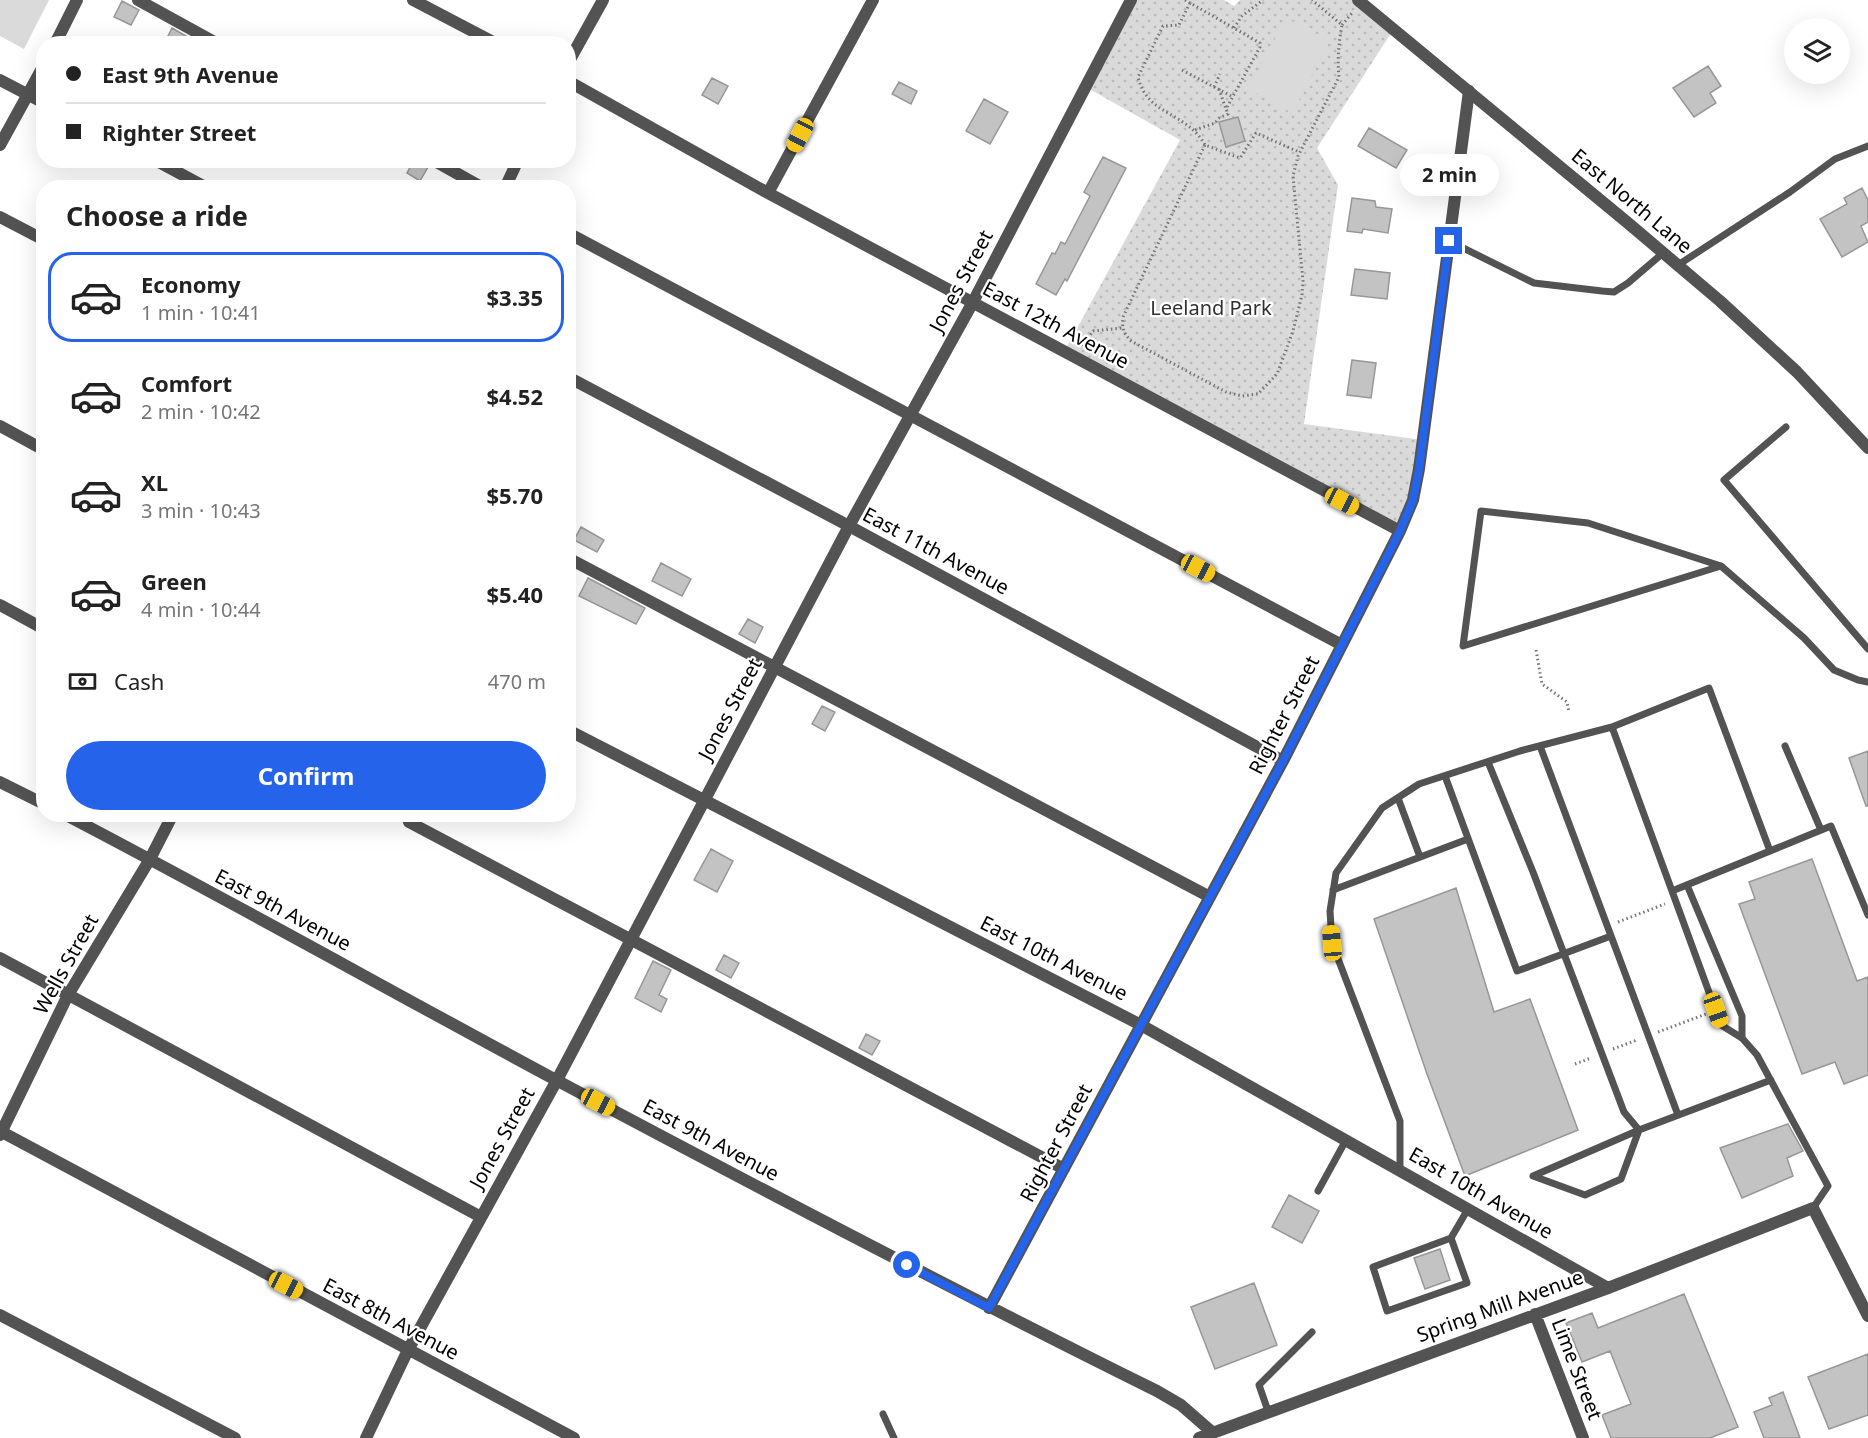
<!DOCTYPE html>
<html lang="en">
<head>
<meta charset="utf-8">
<style>
	body { margin:0; font-family:"Noto Sans",sans-serif; background:#f2f2f2; color:#222; height:100vh; display:flex; flex-direction:column; font-size:22px; white-space:nowrap }
	* { box-sizing:border-box; margin:0 }
	p { font-size:20px; color:#767676 }
	.icon { flex:none; width:33px; height:33px; fill:none; stroke:currentColor; stroke-width:2; stroke-linecap:round; stroke-linejoin:round }
	.map { position:relative; flex:1; overflow:hidden }
	.details { position:absolute; left:36px; top:180px; width:540px; height:642px; display:flex; flex-direction:column; background:#fff; border-radius:24px; box-shadow:0 6px 24px #0002 }
	.details>* { flex:none }
	.guide { position:absolute; left:36px; top:36px; width:540px; height:132px; border-radius:24px; box-shadow:0 6px 24px #0002; display:grid; align-content:center; height:132px; padding:0 30px; background:#fff }
	.buttons { position:absolute; left:1784px; top:18px; display:grid; gap:12px }
	.buttons a { display:grid; place-items:center; width:66px; height:66px; border-radius:50%; background:#fff; box-shadow:0 6px 24px #0002; font-size:30px }
	.end { position:absolute; width:27px; height:27px; margin:-14px; border:8px solid #2563eb; background:#fff; box-shadow:0 0 0 3px #fff }
	.from { border-radius:50% }
	.bubble { position:absolute; height:42px; border-radius:21px; background:#fff; box-shadow:0 6px 24px #0002; font-size:20px; font-weight:700; line-height:42px; text-align:center }
	.car { position:absolute; width:18px; height:36px; margin:-18px -9px; border-radius:8px; box-shadow:0 0 4px 2px #0007; background:linear-gradient(#f5c518 24%,#345 0 40%,#f5c518 0 76%,#345 0 86%,#f5c518 0) }
	.guide b { display:flex; align-items:center; gap:21px; height:57px; font-size:22px }
	.guide b+b { border-top:2px solid #e0e0e0 }
	.guide i { width:15px; height:15px; background:#222 }
	ul { padding:0; list-style:none }
	li { display:flex; align-items:center; gap:18px; height:90px; margin:0 12px 9px; padding:0 18px; border:3px solid transparent; border-radius:24px }
	li div { flex:1 }
	li b { display:block; font-size:22px }
	li em { font-style:normal; font-weight:700 }
	li.selected { border-color:#2563eb }
	li>.icon { width:54px; height:54px; stroke-width:1.5 }
	h2 { padding:0 30px; font-size:27px; line-height:72px }
	.pay { display:flex; align-items:center; gap:15px; height:66px; padding:0 30px; font-size:22px }
	.pay p { margin-inline-start:auto }
	.action { display:flex; gap:12px; margin-top:auto; padding:12px 30px }
	.action a { flex:1; height:69px; border-radius:36px; background:#2563eb; color:#fff; font-size:24px; font-weight:700; line-height:69px; text-align:center }
	.map>svg:first-child { display:block }
	.green { fill:url(#green-dots) }
	.pitch { fill:#dadada }
	.building { fill:#c3c3c3; stroke:#979797; stroke-width:1.5 }
	.lines { fill:none; stroke-linecap:round; stroke-linejoin:round }
	.path { stroke:#757575; stroke-width:3; stroke-dasharray:1.5 3; stroke-linecap:butt }
	.service { stroke:#535353; stroke-width:7 }
	.minor { stroke:#535353; stroke-width:12 }
	.tertiary { stroke:#535353; stroke-width:12 }
	.route { stroke:#2563eb; stroke-width:8 }
	.labels { text-anchor:middle; stroke-width:4.5; stroke-linejoin:round; paint-order:stroke }
	.street-label { font-size:20px; fill:#000; stroke:#fff }
	.park-label { font-size:20px; fill:#313131; stroke:#fff }
</style>
</head>
<body>
<div class="map">
<svg width="1868" height="1438" viewBox="0 0 1868 1438">
	<defs>
		<pattern id="green-dots" width="8" height="8" patternUnits="userSpaceOnUse" patternTransform="scale(1.5)"><rect width="8" height="8" fill="#dadada"/><path d="M2 2h.1M6 6h.1" fill="none" stroke="#b9b9b9" stroke-width="1.8" stroke-linecap="round"/></pattern>
	</defs>
	<rect width="100%" height="100%" fill="#fff"/>
	<path class="green" d="M1131,0H1224L1234,6L1240,0H1358L1393,30L1317,148L1338,185L1304,424L1423,440L1400,531L1064,352L1180,140L1084,86Z"/>
	<path class="pitch" d="M0,0H49L24,49L0,36Z
		M1286,18L1330,41L1292,113L1248,89Z"/>
	<path class="building" d="M122,1L139,10L131,25L114,17Z
		M172,28L200,44H164Z
		M1708,66L1721,86L1710,93L1716,103L1694,117L1673,88Z
		M712,78L728,86L718,104L702,95Z
		M899,82L917,91L911,104L892,94Z
		M984,99L1008,112L990,144L966,131Z
		M1238,117L1245,141L1226,147L1219,122Z
		M1369,128L1407,150L1396,168L1358,146Z
		M1103,157L1126,168L1067,281L1065,279L1056,295L1036,284L1052,253L1055,254L1061,242L1065,244L1090,196L1084,192Z
		M414,160H425L428,167L420,181L407,173Z
		M1862,188L1868,200V222L1861,226L1868,242L1842,257L1820,219L1847,204L1844,198Z
		M1352,198L1375,201L1376,207L1392,209L1388,233L1363,229L1362,233L1347,231Z
		M1355,269L1390,273L1387,299L1351,295Z
		M1352,360L1376,363L1371,398L1347,395Z
		M581,527L604,540L597,552L574,540Z
		M661,563L691,579L682,596L652,581Z
		M588,578L645,608L636,624L579,596Z
		M748,619L763,627L755,643L739,634Z
		M822,706L835,712L825,731L812,724Z
		M1868,751V806H1866L1849,758Z
		M711,849L733,861L717,892L694,880Z
		M1812,859L1857,981L1868,977V1075L1844,1084L1835,1062L1802,1074L1739,904L1755,899L1749,882Z
		M1456,888L1494,1012L1530,999L1578,1130L1465,1176L1427,1074L1374,919Z
		M724,955L739,963L731,978L716,970Z
		M653,961L671,970L659,995L667,999L661,1012L635,998Z
		M866,1034L880,1041L872,1055L859,1048Z
		M1788,1124L1803,1151L1787,1158L1793,1176L1742,1198L1720,1148Z
		M1289,1195L1319,1211L1302,1243L1272,1227Z
		M1440,1249L1450,1280L1425,1289L1414,1258Z
		M1254,1283L1277,1345L1215,1369L1191,1307Z
		M1684,1294L1738,1427L1710,1438H1611L1602,1415L1631,1404L1610,1351L1582,1362L1566,1323L1592,1313L1598,1328Z
		M1868,1354V1415L1829,1429L1808,1377Z
		M1783,1392L1800,1438H1764L1754,1412L1772,1405L1769,1398Z"/>
	<g class="lines">
		<path class="path" d="M1185,0L1260,43V47L1226,109L1228,114L1219,118L1215,123L1195,130
			M1190,3L1179,25L1163,26L1138,77C1147,116 1186,111 1205,145L1240,158L1256,133L1299,152
			M1342,25L1353,12
			M1234,28L1242,16L1263,0
			M1182,70L1233,97
			M1214,87L1220,74
			M1219,89L1226,109
			M1205,145L1123,317C1122,328 1123,333 1131,341L1226,392L1242,396L1258,394L1277,374L1293,331L1302,295L1303,281L1293,176L1298,156L1339,77C1337,59 1339,42 1342,25L1312,0
			M1083,346L1093,331L1122,328
			M1536,650L1542,684L1567,702L1569,712
			M1618,922L1665,904
			M1658,1032L1706,1014
			M1613,1049L1637,1040
			M1575,1064L1591,1058"/>
		<path class="service" d="M1449,241L1534,283L1602,291L1614,292L1628,283L1663,253
			M1678,265L1790,192L1835,159L1868,146
			M1786,427L1724,480L1868,649
			M1721,566L1463,646L1481,511L1588,523L1721,566L1804,638L1834,670L1858,680L1868,682
			M1540,746L1678,1115
			M1785,746L1821,830
			M1488,762L1533,872L1624,1112L1639,1130L1771,1080
			M1445,776L1517,971L1611,936
			M1398,798L1420,857
			M1770,851L1709,688L1612,727L1721,1025L1742,1038L1757,1055L1828,1186L1813,1208
			M1687,885L1742,1016V1038
			M1333,890L1468,839
			M1672,891L1831,826L1868,915
			M1639,1130L1621,1179L1585,1195L1533,1176Z
			M1400,1169V1121L1332,943L1330,911L1336,873L1382,808L1419,784L1520,751L1612,727
			M1318,1191L1346,1140
			M1451,1238L1373,1267L1387,1311L1467,1283L1451,1238L1468,1209
			M1268,1411L1259,1385L1312,1332
			M883,1414L894,1438"/>
		<path class="minor" d="M138,0L218,44
			M413,0L497,44
			M55,44L77,0
			M568,63L603,0
			M0,80L44,103
			M568,81L768,193L1400,531
			M0,145L44,65
			M155,160L207,188
			M433,160L483,188
			M505,188L518,160
			M768,193L873,0
			M0,217L44,240
			M568,233L1342,645
			M568,377L849,526L1283,761
			M0,426L44,450
			M568,558L1210,897
			M0,605L44,629
			M568,730L1141,1025L1608,1288
			M0,782L44,804
			M64,814C229,900 392,992 556,1080C755,1186 955,1291 1157,1391L1181,1405L1212,1432
			M409,822L1064,1169
			M0,958L481,1217
			M0,1131L574,1438
			M0,1135L68,995L150,859L173,814
			M989,1308L1283,761L1400,531L1413,500L1419,469L1469,91
			M1535,1314L1583,1438
			M0,1315L235,1438
			M366,1438L408,1350L557,1080L849,526L973,302L1131,0
			M1199,1438L1608,1288L1813,1208L1868,1316"/>
		<path class="tertiary" d="M1358,0L1628,223L1720,301L1797,372L1868,448"/>
	</g>
	<g class="lines">
		<path class="route" d="M907,1265L989,1308L1283,761L1400,531L1413,500L1419,469L1449,241"/>
	</g>
	<g class="labels">
		<g class="street-label">
			<text transform="translate(1632 201) rotate(40)" y="7">East North Lane</text>
			<text transform="translate(961 281) rotate(-62)" y="7">Jones Street</text>
			<text transform="translate(1056 325) rotate(28)" y="7">East 12th Avenue</text>
			<text transform="translate(936 551) rotate(28)" y="7">East 11th Avenue</text>
			<text transform="translate(730 709) rotate(-62)" y="7">Jones Street</text>
			<text transform="translate(1284 715) rotate(-63)" y="7">Righter Street</text>
			<text transform="translate(283 910) rotate(28)" y="7">East 9th Avenue</text>
			<text transform="translate(1054 958) rotate(27)" y="7">East 10th Avenue</text>
			<text transform="translate(66 964) rotate(-61)" y="7">Wells Street</text>
			<text transform="translate(502 1138) rotate(-61)" y="7">Jones Street</text>
			<text transform="translate(711 1140) rotate(28)" y="7">East 9th Avenue</text>
			<text transform="translate(1056 1143) rotate(-62)" y="7">Righter Street</text>
			<text transform="translate(1481 1193) rotate(30)" y="7">East 10th Avenue</text>
			<text transform="translate(1500 1306) rotate(-20)" y="7">Spring Mill Avenue</text>
			<text transform="translate(391 1319) rotate(28)" y="7">East 8th Avenue</text>
			<text transform="translate(1577 1369) rotate(69)" y="7">Lime Street</text>
		</g>
		<g class="park-label">
			<text x="1211" y="315">Leeland Park</text>
		</g>
	</g>
</svg>
<div class="buttons">
<a><svg class="icon" aria-label="layers" viewBox="0 0 24 24"><path d="M12 4l9 5-9 5-9-5zM3 14l9 5 9-5"/></svg></a>
</div>
<i class="end from" style="left:907px;top:1265px"></i>
<i class="end" style="left:1449px;top:241px"></i>
<div class="bubble" style="left:1400px;top:154px;width:99px">2 min</div>
<i class="car" style="left:800px;top:135px;rotate:208deg"></i>
<i class="car" style="left:1342px;top:501px;rotate:118deg"></i>
<i class="car" style="left:1198px;top:568px;rotate:118deg"></i>
<i class="car" style="left:1332px;top:943px;rotate:355deg"></i>
<i class="car" style="left:1716px;top:1010px;rotate:160deg"></i>
<i class="car" style="left:598px;top:1102px;rotate:118deg"></i>
<i class="car" style="left:286px;top:1285px;rotate:118deg"></i>
<div class="guide">
<b><i class="from"></i>East 9th Avenue</b>
<b><i></i>Righter Street</b>
</div>
<section class="details">
<h2>Choose a ride</h2>
<ul>
<li class="selected"><svg class="icon" aria-label="car" viewBox="0 0 24 24"><path d="M5 17H2v-5l4-1 3-4h7l3 4 3 1v5h-3M9 17h6M6 11h13"/><circle cx="7" cy="17" r="2"/><circle cx="17" cy="17" r="2"/></svg><div><b>Economy</b><p>1 min · 10:41</p></div><em>$3.35</em></li>
<li><svg class="icon" aria-label="car" viewBox="0 0 24 24"><path d="M5 17H2v-5l4-1 3-4h7l3 4 3 1v5h-3M9 17h6M6 11h13"/><circle cx="7" cy="17" r="2"/><circle cx="17" cy="17" r="2"/></svg><div><b>Comfort</b><p>2 min · 10:42</p></div><em>$4.52</em></li>
<li><svg class="icon" aria-label="car" viewBox="0 0 24 24"><path d="M5 17H2v-5l4-1 3-4h7l3 4 3 1v5h-3M9 17h6M6 11h13"/><circle cx="7" cy="17" r="2"/><circle cx="17" cy="17" r="2"/></svg><div><b>XL</b><p>3 min · 10:43</p></div><em>$5.70</em></li>
<li><svg class="icon" aria-label="car" viewBox="0 0 24 24"><path d="M5 17H2v-5l4-1 3-4h7l3 4 3 1v5h-3M9 17h6M6 11h13"/><circle cx="7" cy="17" r="2"/><circle cx="17" cy="17" r="2"/></svg><div><b>Green</b><p>4 min · 10:44</p></div><em>$5.40</em></li>
</ul>
<div class="pay"><svg class="icon" aria-label="cash" viewBox="0 0 24 24"><path d="M3 7h18v10H3z"/><circle cx="12" cy="12" r="2"/></svg>Cash<p>470 m</p></div>
<div class="action"><a>Confirm</a></div>
</section>
</div>
</body>
</html>
